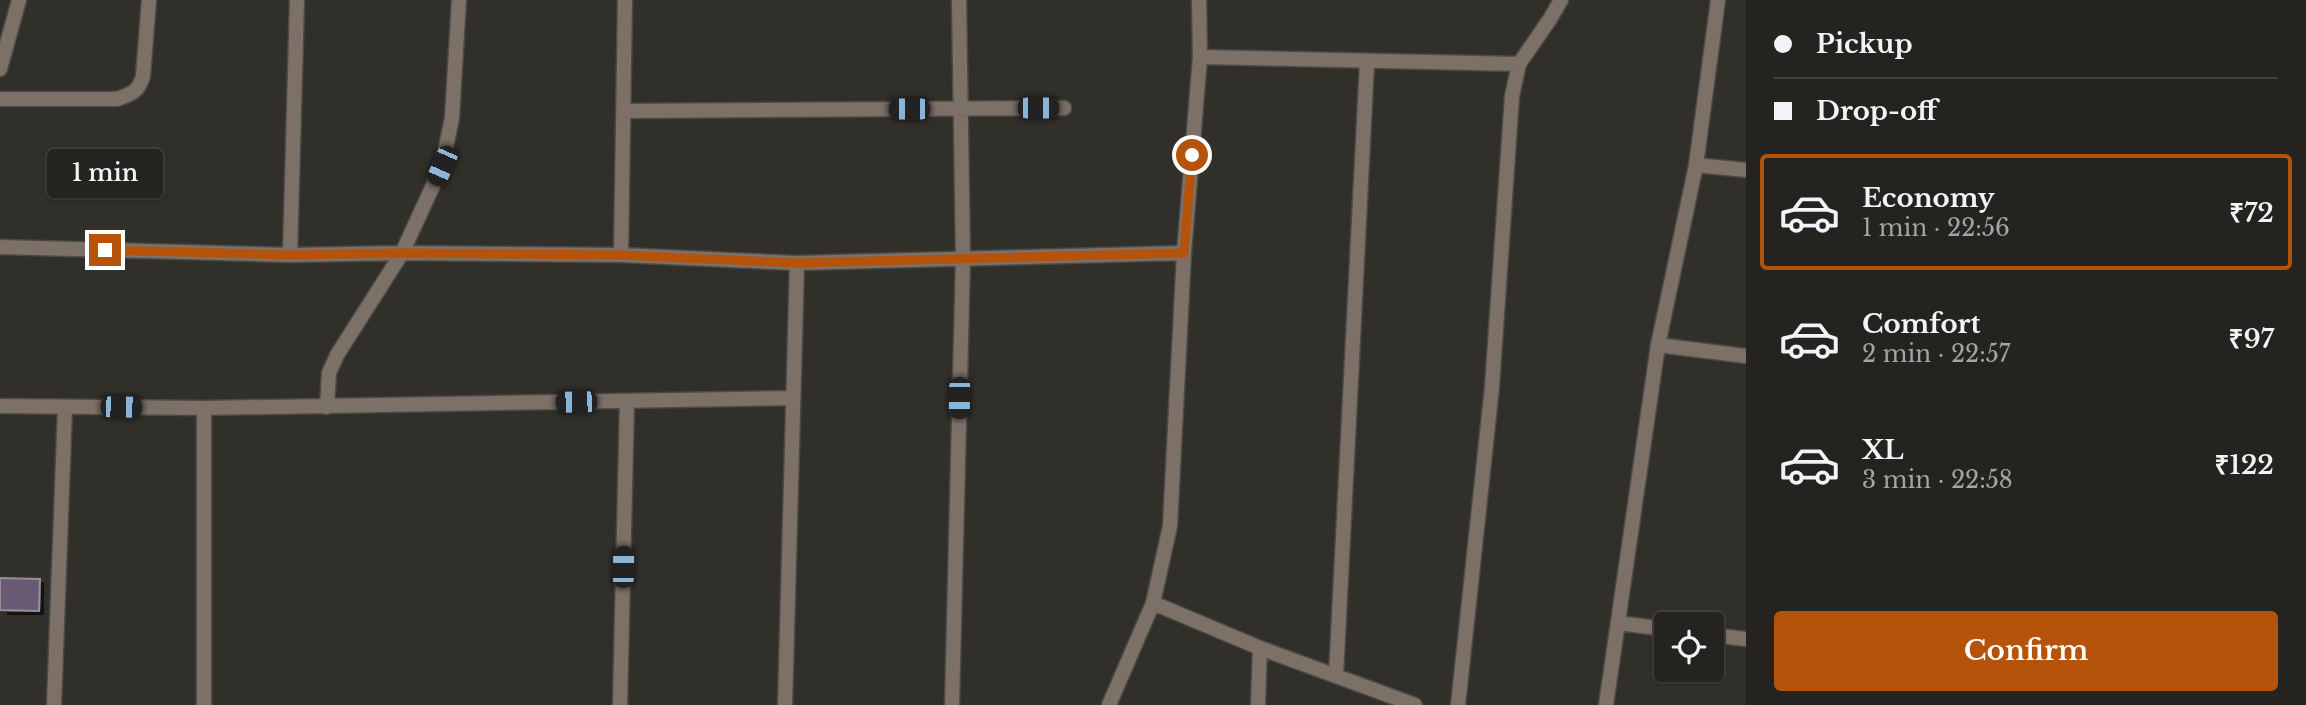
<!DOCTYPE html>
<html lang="en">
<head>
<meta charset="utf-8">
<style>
	body { margin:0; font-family:"Libre Baskerville",serif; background:#2c2b29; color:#f1f3f6; height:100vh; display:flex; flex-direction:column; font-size:26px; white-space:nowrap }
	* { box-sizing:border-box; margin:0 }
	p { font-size:23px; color:#a3a4a5 }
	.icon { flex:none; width:38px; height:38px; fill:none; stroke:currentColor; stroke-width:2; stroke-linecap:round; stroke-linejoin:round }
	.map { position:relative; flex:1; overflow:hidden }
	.panel { display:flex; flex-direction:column; background:#242320; width:560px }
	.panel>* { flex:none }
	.guide { display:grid; align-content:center; height:154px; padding:0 28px; background:#242320 }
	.tools { position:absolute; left:1654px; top:612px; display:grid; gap:14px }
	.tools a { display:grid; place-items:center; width:70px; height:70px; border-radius:7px; background:#242320; box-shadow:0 2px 5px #0004,0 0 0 2px #41403e; font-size:35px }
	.end { position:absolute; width:32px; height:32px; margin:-16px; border:9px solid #b45309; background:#fff; box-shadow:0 0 0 4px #fff }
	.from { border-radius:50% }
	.bubble { position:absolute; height:49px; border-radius:7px; background:#242320; box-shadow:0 2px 5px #0004,0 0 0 2px #41403e; font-size:23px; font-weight:600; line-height:49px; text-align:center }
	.car { position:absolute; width:21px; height:42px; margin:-21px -10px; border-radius:9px; box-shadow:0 0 5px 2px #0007; background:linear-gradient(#222 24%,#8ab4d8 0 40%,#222 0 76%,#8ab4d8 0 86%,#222 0) }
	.guide b { display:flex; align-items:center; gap:24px; height:66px; font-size:26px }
	.guide b+b { border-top:2px solid #41403e }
	.guide i { width:18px; height:18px; background:#f1f3f6 }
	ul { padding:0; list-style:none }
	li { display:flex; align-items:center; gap:21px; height:116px; margin:0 14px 10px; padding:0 14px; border:4px solid transparent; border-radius:7px }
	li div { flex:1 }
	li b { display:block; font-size:26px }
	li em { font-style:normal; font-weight:600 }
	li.on { border-color:#b45309 }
	li>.icon { width:63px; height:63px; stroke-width:1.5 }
	.cta { display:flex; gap:14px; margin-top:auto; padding:14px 28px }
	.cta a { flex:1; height:80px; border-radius:7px; background:#b45309; color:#fff; font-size:28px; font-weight:600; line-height:80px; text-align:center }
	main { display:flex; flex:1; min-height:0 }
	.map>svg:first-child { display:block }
	.building { fill:#675a75; stroke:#939196; stroke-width:2; filter:url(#shadow) }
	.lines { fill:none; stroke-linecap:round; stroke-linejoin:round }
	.minor-casing { stroke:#4b4a46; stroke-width:17 }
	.minor { stroke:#7c7067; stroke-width:14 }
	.route { stroke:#b45309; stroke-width:9 }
</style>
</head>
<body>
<main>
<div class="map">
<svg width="1746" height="705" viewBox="0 0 1746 705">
	<defs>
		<filter id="shadow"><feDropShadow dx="8" dy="4.5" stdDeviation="0" flood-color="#0009"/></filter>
	</defs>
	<rect width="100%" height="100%" fill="#302f2a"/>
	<path class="building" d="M0,578L40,579L39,611L0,610Z"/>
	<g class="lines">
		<defs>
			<path id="minor" d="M1200,57L1519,64
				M0,69L19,0
				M0,99H117C132,94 139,91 143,76L149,0
				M624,111L1064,108
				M1696,165L1746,170
				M0,247L290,255L402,253L621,255L797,263L1184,253
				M290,255L297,0
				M621,255L625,0
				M1658,345L1746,356
				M0,406L204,408L793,398
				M327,407L329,373L337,355L402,253L442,166L452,118L459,0
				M1153,603L1260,648L1415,705
				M1618,623L1666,629
				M1712,635L1746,639
				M1336,676L1367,62
				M54,705L65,407
				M204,705V408
				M620,705L627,401
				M785,705L797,263
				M952,705L963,258L959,0
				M1109,705L1153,603L1170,526L1184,253L1200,57L1199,0
				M1258,705L1260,648
				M1458,705L1492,387L1512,96L1519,64L1550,19L1561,0
				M1606,705L1658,345L1696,165L1718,0"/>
		</defs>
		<use href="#minor" class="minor-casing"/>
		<use href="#minor" class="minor"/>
	</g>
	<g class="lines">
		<path class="route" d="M105,250L290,255L402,253L621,255L797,263L1184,253L1192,155"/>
	</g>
</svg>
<div class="tools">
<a><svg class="icon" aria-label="locate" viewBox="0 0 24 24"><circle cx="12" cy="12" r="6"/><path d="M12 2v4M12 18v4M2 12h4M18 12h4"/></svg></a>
</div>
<i class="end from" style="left:1192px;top:155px"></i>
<i class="end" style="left:105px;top:250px"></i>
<div class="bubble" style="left:47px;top:149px;width:116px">1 min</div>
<i class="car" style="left:1038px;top:108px;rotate:90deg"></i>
<i class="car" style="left:909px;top:109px;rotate:270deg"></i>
<i class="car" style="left:442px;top:166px;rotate:204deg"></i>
<i class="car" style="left:959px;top:398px;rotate:181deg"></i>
<i class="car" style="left:576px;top:402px;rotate:269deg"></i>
<i class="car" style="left:121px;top:407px;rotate:91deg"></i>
<i class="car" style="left:623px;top:567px;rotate:1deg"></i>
</div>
<section class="panel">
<div class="guide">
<b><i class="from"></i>Pickup</b>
<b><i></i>Drop-off</b>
</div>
<ul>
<li class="on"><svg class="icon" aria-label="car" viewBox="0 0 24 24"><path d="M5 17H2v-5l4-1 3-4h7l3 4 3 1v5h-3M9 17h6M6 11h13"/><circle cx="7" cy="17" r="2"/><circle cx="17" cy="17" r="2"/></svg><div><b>Economy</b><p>1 min · 22:56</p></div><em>₹72</em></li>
<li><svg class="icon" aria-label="car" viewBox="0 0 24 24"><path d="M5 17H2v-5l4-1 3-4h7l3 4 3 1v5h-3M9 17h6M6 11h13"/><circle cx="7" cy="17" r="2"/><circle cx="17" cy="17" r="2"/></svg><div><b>Comfort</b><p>2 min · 22:57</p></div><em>₹97</em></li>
<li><svg class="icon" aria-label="car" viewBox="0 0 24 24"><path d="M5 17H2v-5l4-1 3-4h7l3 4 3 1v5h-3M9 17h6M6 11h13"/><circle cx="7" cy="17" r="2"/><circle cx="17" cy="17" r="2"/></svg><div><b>XL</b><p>3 min · 22:58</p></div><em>₹122</em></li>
</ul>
<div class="cta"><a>Confirm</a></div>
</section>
</main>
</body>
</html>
